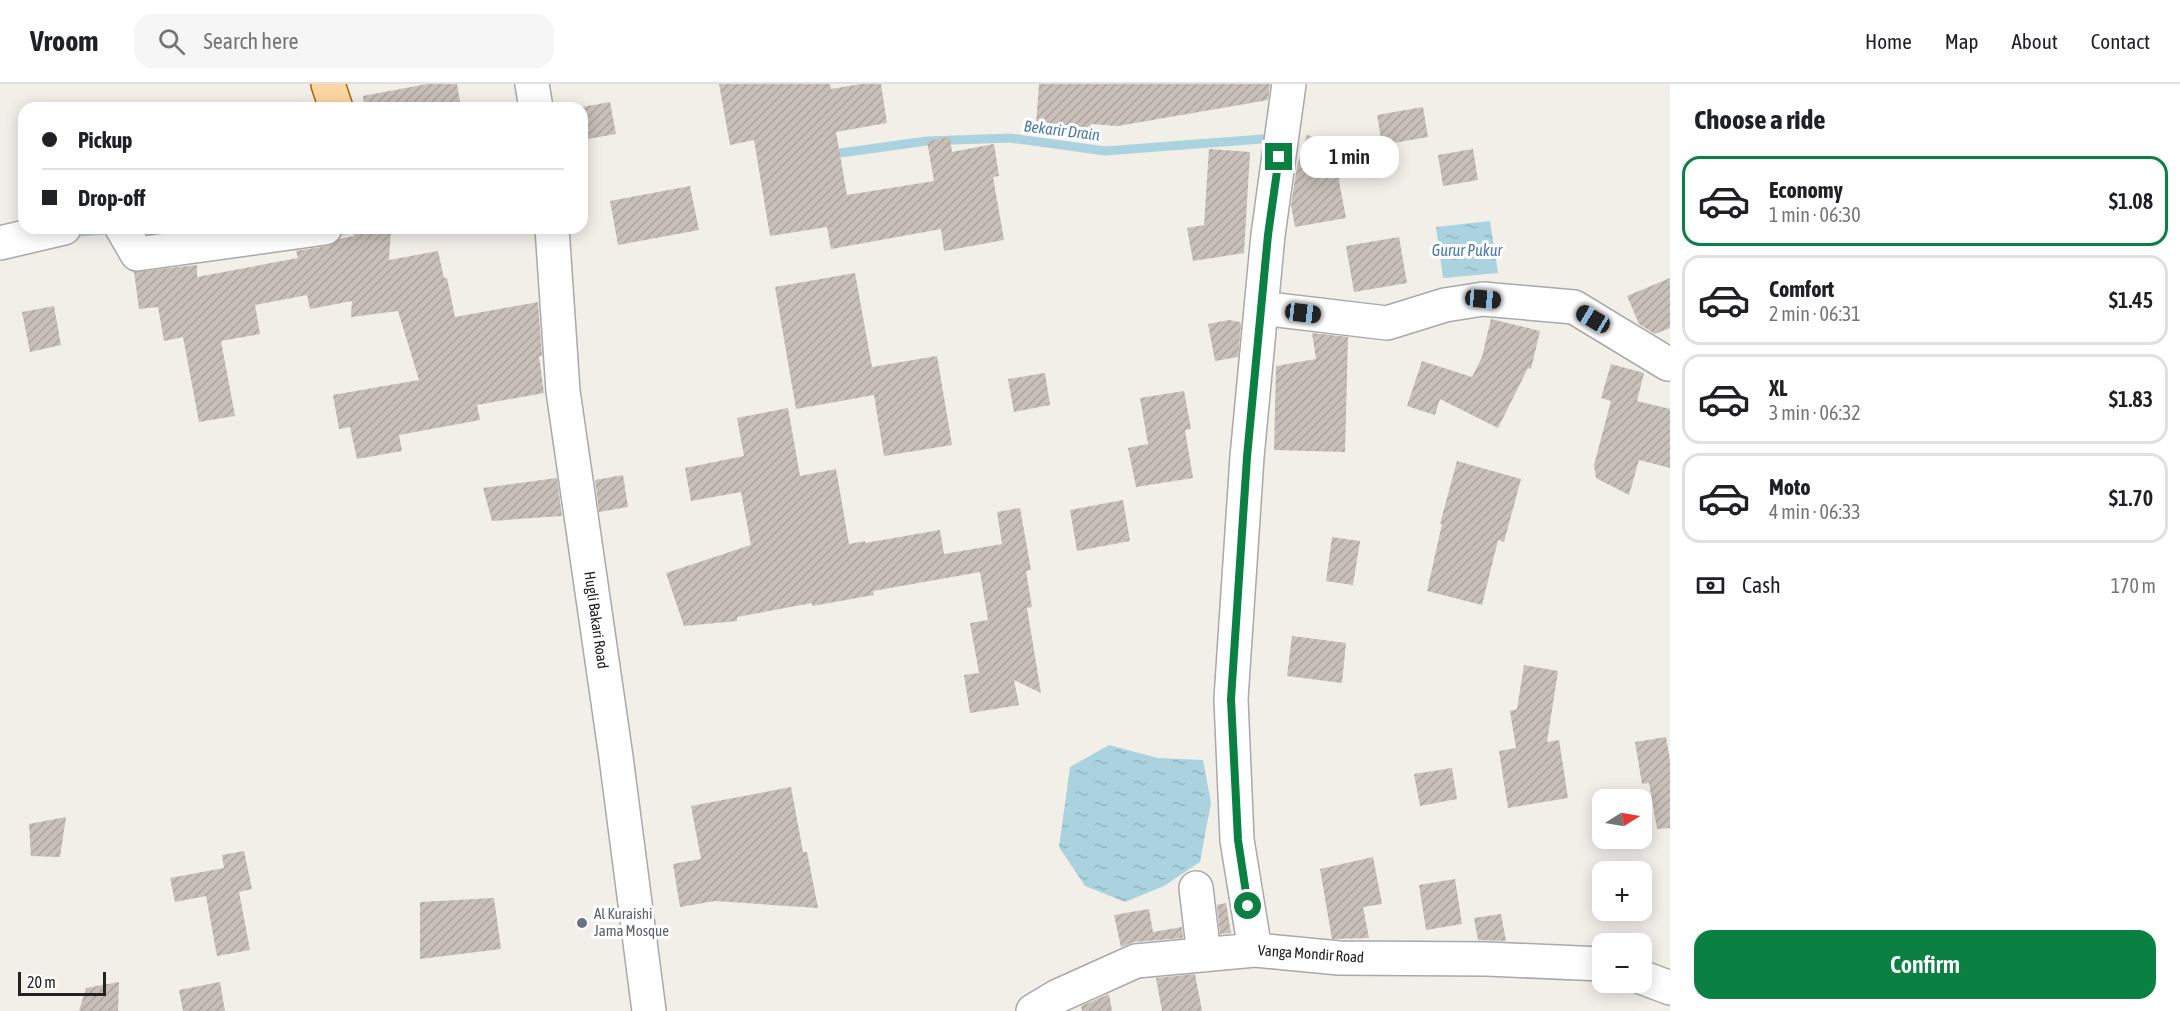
<!DOCTYPE html>
<html lang="en">
<head>
<meta charset="utf-8">
<style>
	body { margin:0; font-family:"Asap Condensed",sans-serif; background:#f6f6f6; color:#202124; height:100vh; display:flex; flex-direction:column; font-size:22px; white-space:nowrap }
	* { box-sizing:border-box; margin:0 }
	p { font-size:20px; color:#757577 }
	.icon { flex:none; width:33px; height:33px; fill:none; stroke:currentColor; stroke-width:2; stroke-linecap:round; stroke-linejoin:round }
	.map { position:relative; flex:1; overflow:hidden }
	.details { display:flex; flex-direction:column; background:#fff; width:510px }
	.details>* { flex:none }
	.top-card { position:absolute; left:18px; top:18px; width:570px; height:132px; border-radius:18px; box-shadow:0 3px 15px #0003; display:grid; align-content:center; height:132px; padding:0 24px; background:#fff }
	.needle { width:39px; rotate:79deg }
	.fabs { position:absolute; left:1592px; top:705px; display:grid; gap:12px }
	.fabs a { display:grid; place-items:center; width:60px; height:60px; border-radius:12px; background:#fff; box-shadow:0 3px 15px #0003; font-size:30px }
	.scale { position:absolute; left:18px; bottom:15px; width:88px; box-sizing:border-box; padding-left:6px; border:3px solid #222; border-top:0; font-size:16px; line-height:21px; white-space:nowrap; color:#222; -webkit-text-stroke:4px #fff; paint-order:stroke }
	.end { position:absolute; width:27px; height:27px; margin:-14px; border:8px solid #0b8043; background:#fff; box-shadow:0 0 0 3px #fff }
	.from { border-radius:50% }
	.bubble { position:absolute; height:42px; border-radius:18px; background:#fff; box-shadow:0 3px 15px #0003; font-size:20px; font-weight:600; line-height:42px; text-align:center }
	.car { position:absolute; width:18px; height:36px; margin:-18px -9px; border-radius:8px; box-shadow:0 0 4px 2px #0007; background:linear-gradient(#222 24%,#8ab4d8 0 40%,#222 0 76%,#8ab4d8 0 86%,#222 0) }
	.top-card b { display:flex; align-items:center; gap:21px; height:57px; font-size:22px }
	.top-card b+b { border-top:2px solid #e0e0e0 }
	.top-card i { width:15px; height:15px; background:#202124 }
	ul { padding:0; list-style:none }
	li { display:flex; align-items:center; gap:18px; height:90px; margin:0 12px 9px; padding:0 12px; border:3px solid #e0e0e0; border-radius:18px }
	li div { flex:1 }
	li b { display:block; font-size:22px }
	li em { font-style:normal; font-weight:600 }
	li.selected { border-color:#0b8043 }
	li>.icon { width:54px; height:54px; stroke-width:1.5 }
	h2 { padding:0 24px; font-size:27px; line-height:72px }
	.pay { display:flex; align-items:center; gap:15px; height:66px; padding:0 24px; font-size:22px }
	.pay p { margin-inline-start:auto }
	.action { display:flex; gap:12px; margin-top:auto; padding:12px 24px }
	.action a { flex:1; height:69px; border-radius:18px; background:#0b8043; color:#fff; font-size:24px; font-weight:600; line-height:69px; text-align:center }
	header { display:flex; align-items:center; gap:36px; box-sizing:border-box; height:84px; padding:0 30px; background:#fff; border-bottom:2px solid #e0e0e0 }
	header strong { font-size:28px }
	nav { display:flex; gap:33px; margin-inline-start:auto; font-size:21px }
	.search { width:420px; height:54px; background:#f6f6f6; display:flex; align-items:center; gap:15px; box-sizing:border-box; padding:0 21px; border-radius:18px; color:#757577; font-size:22px }
	main { display:flex; flex:1; min-height:0 }
	.map>svg:first-child { display:block }
	.water { fill:url(#water-ripples) }
	.lines { fill:none; stroke-linecap:round; stroke-linejoin:round }
	.stream { stroke:#aad3df; stroke-width:9 }
	.building { fill:url(#building-hatch) }
	.minor-casing { stroke:#a9a9a9; stroke-width:36 }
	.major-casing { stroke:#a06b00; stroke-width:36 }
	.minor { stroke:#fff; stroke-width:33 }
	.major { stroke:#fcd6a4; stroke-width:33 }
	.route { stroke:#0b8043; stroke-width:8 }
	.worship-dot { fill:#6b7280; stroke:#fff; stroke-width:2 }
	.labels { text-anchor:middle; stroke-width:6; stroke-linejoin:round; paint-order:stroke }
	.street-label { font-size:15px; fill:#222; stroke:#fff }
	.worship-label { font-size:15px; fill:#5b616d; stroke:#fff; text-anchor:start }
	.water-label { font-size:16px; font-style:italic; fill:#4a7aab; stroke:#fff }
</style>
</head>
<body>
<header>
<strong>Vroom</strong>
<div class="search"><svg class="icon" aria-label="search" viewBox="0 0 24 24"><circle cx="10" cy="10" r="6"/><path d="M15 15l6 6"/></svg>Search here</div>
<nav><a>Home</a><a>Map</a><a>About</a><a>Contact</a></nav>
</header>
<main>
<div class="map">
<svg width="1670" height="927" viewBox="0 0 1670 927">
	<defs>
		<pattern id="water-ripples" width="26" height="14" patternUnits="userSpaceOnUse" patternTransform="scale(1.5)"><rect width="26" height="14" fill="#aad3df"/><path d="M2 4q2-2 4 0t4 0M15 11q2-2 4 0t4 0" fill="none" stroke="#92b5bf"/></pattern>
		<pattern id="building-hatch" width="6" height="6" patternUnits="userSpaceOnUse" patternTransform="scale(1.5)"><rect width="6" height="6" fill="#c7bfb8"/><path d="M-1 1l2-2M0 6l6-6M5 7l2-2" fill="none" stroke="#aba49e"/></pattern>
	</defs>
	<rect width="100%" height="100%" fill="#f2efe9"/>
	<path class="water" d="M1490,137L1498,189L1443,194L1436,143Z
		M1109,661L1158,674L1203,676L1211,719L1200,778L1164,802L1125,818L1085,802L1059,763L1070,683Z"/>
	<g class="lines">
		<path class="stream" d="M840,69L927,57L1010,54L1105,67L1276,54
			M330,148L360,144
			M70,149L116,145"/>
	</g>
	<path class="building" d="M427,0H457L461,24H364L363,12Z
		M719,0H830L831,5L861,0H881L887,39L836,48L847,111L934,97L927,57L950,53L952,68L994,60L999,92L993,93L1004,156L944,167L941,145L831,165L827,143L770,152L754,56L730,61Z
		M1039,0H1270L1268,16L1118,42L1091,40V44L1036,40Z
		M610,18L616,50L582,56V23Z
		M1423,23L1428,53L1382,61L1377,31Z
		M1307,51L1350,66L1339,97L1346,134L1295,143L1291,121L1297,82Z
		M1209,65L1250,68L1244,169L1193,177L1187,144L1204,141Z
		M1473,65L1478,96L1443,102L1438,71Z
		M690,102L699,146L618,161L610,117Z
		M144,144H188L147,150Z
		M391,147L389,176L438,167L444,194H447L455,233L538,218L542,272H539L544,309L477,321L480,336L399,351L402,367L357,375L350,343L339,345L333,311L419,296L398,227L351,233L352,217L310,225L307,211L255,221L260,250L221,257L235,332L199,338L183,253L164,257L158,223L139,225L134,188L197,181V193L298,174L296,167L328,162L339,155L354,152V150Z
		M1399,153L1407,199L1354,208L1346,162Z
		M855,189L872,283L937,272L952,361L884,372L874,311L796,325L775,203Z
		M1670,194V244L1655,250L1639,240L1627,212Z
		M54,222L61,261L30,268L22,228Z
		M1491,235L1540,247L1531,285L1528,284L1498,344L1440,315L1435,331L1407,322L1422,277L1472,293L1482,273Z
		M1229,236L1240,238L1241,241L1238,273L1215,277L1208,240Z
		M1312,249L1348,253L1345,368L1274,366L1276,282L1316,275Z
		M1611,280L1644,289L1637,317L1670,325V384L1639,376L1629,411L1596,394L1594,381L1611,317L1601,314Z
		M1045,289L1050,321L1014,328L1008,295Z
		M1184,307L1191,345L1185,346L1193,394L1136,403L1128,364L1148,360L1140,314Z
		M788,324L800,392L836,385L849,460L865,457V459L940,446L944,470L1002,460L997,428L1020,424L1031,486L1026,487L1032,523L1027,524L1041,609L1014,596L1019,621L970,629L964,591L979,589L970,539L988,536L980,488L873,507L874,511L812,522V519L737,533V537L684,542L666,489L751,461L741,408L691,417L685,384L744,372L737,334Z
		M1457,377L1521,395L1504,458L1498,456L1482,521L1427,507L1442,440H1440Z
		M623,391L628,423L599,428L595,396Z
		M557,394L562,432L492,437L483,404Z
		M1123,416L1130,457L1077,467L1070,426Z
		M1332,453L1360,457L1353,501L1326,497Z
		M1292,552L1346,559L1342,599L1287,592Z
		M1524,581L1558,587L1547,658L1559,656L1568,714L1508,724L1499,667L1516,664L1510,627L1517,625Z
		M1666,653L1670,676V744L1657,745L1649,699L1642,700L1635,658Z
		M1452,684L1457,715L1420,722L1414,690Z
		M791,703L803,768H807L818,824L715,817L680,823L673,780L701,775L691,722Z
		M66,733L60,773L31,772L29,740Z
		M244,767L252,805L239,808L250,866L217,872L206,812L175,818L170,794L224,784L222,771Z
		M1373,773L1382,820L1363,823L1369,854L1332,855L1320,785Z
		M1455,795L1462,840L1426,846L1419,801Z
		M494,814L501,865L420,875V818Z
		M1226,819L1231,849L1220,850L1217,821Z
		M1149,825L1153,848L1182,843L1183,854L1134,858L1121,863L1114,831Z
		M1501,830L1506,857L1478,856L1474,834Z
		M1195,890L1202,927H1162L1156,894Z
		M119,898L118,927H79L86,904Z
		M220,898L225,927H183L179,906Z
		M1109,910L1112,927H1082L1081,922Z"/>
	<g class="lines">
		<defs>
			<path id="minor" d="M532,0L536,24
				M122,144L137,170L325,144
				M552,144L563,307L616,673L649,927
				M0,159L64,144
				M1261,224L1387,239L1445,221L1483,215L1574,223L1668,280
				M1196,804L1204,871
				M1255,866L1237,756L1231,615L1247,373L1268,151L1289,0
				M1641,893L1670,904
				M1033,927L1058,912L1136,877L1255,866L1339,874L1487,875L1602,880"/>
			<path id="major" d="M328,0L336,24"/>
		</defs>
		<use href="#minor" class="minor-casing"/>
		<use href="#major" class="major-casing"/>
		<use href="#minor" class="minor"/>
		<use href="#major" class="major"/>
	</g>
	<g class="lines">
		<path class="route" d="M1248,822L1238,756L1231,615L1247,373L1268,151L1279,73"/>
	</g>
	<circle class="worship-dot" cx="582" cy="839" r="6"/>
	<g class="labels">
		<g class="street-label">
			<text transform="translate(596 536) rotate(82)" y="5">Hugli Bakari Road</text>
			<text transform="translate(1311 870) rotate(4)" y="5">Vanga Mondir Road</text>
		</g>
		<g class="worship-label">
			<text x="594" y="835">Al Kuraishi<tspan x="594" dy="17">Jama Mosque</tspan></text>
		</g>
		<g class="water-label">
			<text transform="translate(1062 46) rotate(7)" y="6">Bekarir Drain</text>
			<text x="1467" y="172">Gurur Pukur</text>
		</g>
	</g>
</svg>
<div class="fabs">
<a><svg class="needle" viewBox="-14 -14 28 28"><path d="M0-13l5 13h-10z" fill="#e53935"/><path d="M0 13l5-13h-10z" fill="#757577"/></svg></a>
<a>+</a>
<a>−</a>
</div>
<div class="scale">20 m</div>
<i class="end from" style="left:1248px;top:822px"></i>
<i class="end" style="left:1279px;top:73px"></i>
<div class="bubble" style="left:1300px;top:52px;width:99px">1 min</div>
<i class="car" style="left:1483px;top:215px;rotate:95deg"></i>
<i class="car" style="left:1303px;top:229px;rotate:97deg"></i>
<i class="car" style="left:1593px;top:235px;rotate:301deg"></i>
<div class="top-card">
<b><i class="from"></i>Pickup</b>
<b><i></i>Drop-off</b>
</div>
</div>
<section class="details">
<h2>Choose a ride</h2>
<ul>
<li class="selected"><svg class="icon" aria-label="car" viewBox="0 0 24 24"><path d="M5 17H2v-5l4-1 3-4h7l3 4 3 1v5h-3M9 17h6M6 11h13"/><circle cx="7" cy="17" r="2"/><circle cx="17" cy="17" r="2"/></svg><div><b>Economy</b><p>1 min · 06:30</p></div><em>$1.08</em></li>
<li><svg class="icon" aria-label="car" viewBox="0 0 24 24"><path d="M5 17H2v-5l4-1 3-4h7l3 4 3 1v5h-3M9 17h6M6 11h13"/><circle cx="7" cy="17" r="2"/><circle cx="17" cy="17" r="2"/></svg><div><b>Comfort</b><p>2 min · 06:31</p></div><em>$1.45</em></li>
<li><svg class="icon" aria-label="car" viewBox="0 0 24 24"><path d="M5 17H2v-5l4-1 3-4h7l3 4 3 1v5h-3M9 17h6M6 11h13"/><circle cx="7" cy="17" r="2"/><circle cx="17" cy="17" r="2"/></svg><div><b>XL</b><p>3 min · 06:32</p></div><em>$1.83</em></li>
<li><svg class="icon" aria-label="car" viewBox="0 0 24 24"><path d="M5 17H2v-5l4-1 3-4h7l3 4 3 1v5h-3M9 17h6M6 11h13"/><circle cx="7" cy="17" r="2"/><circle cx="17" cy="17" r="2"/></svg><div><b>Moto</b><p>4 min · 06:33</p></div><em>$1.70</em></li>
</ul>
<div class="pay"><svg class="icon" aria-label="cash" viewBox="0 0 24 24"><path d="M3 7h18v10H3z"/><circle cx="12" cy="12" r="2"/></svg>Cash<p>170 m</p></div>
<div class="action"><a>Confirm</a></div>
</section>
</main>
</body>
</html>
